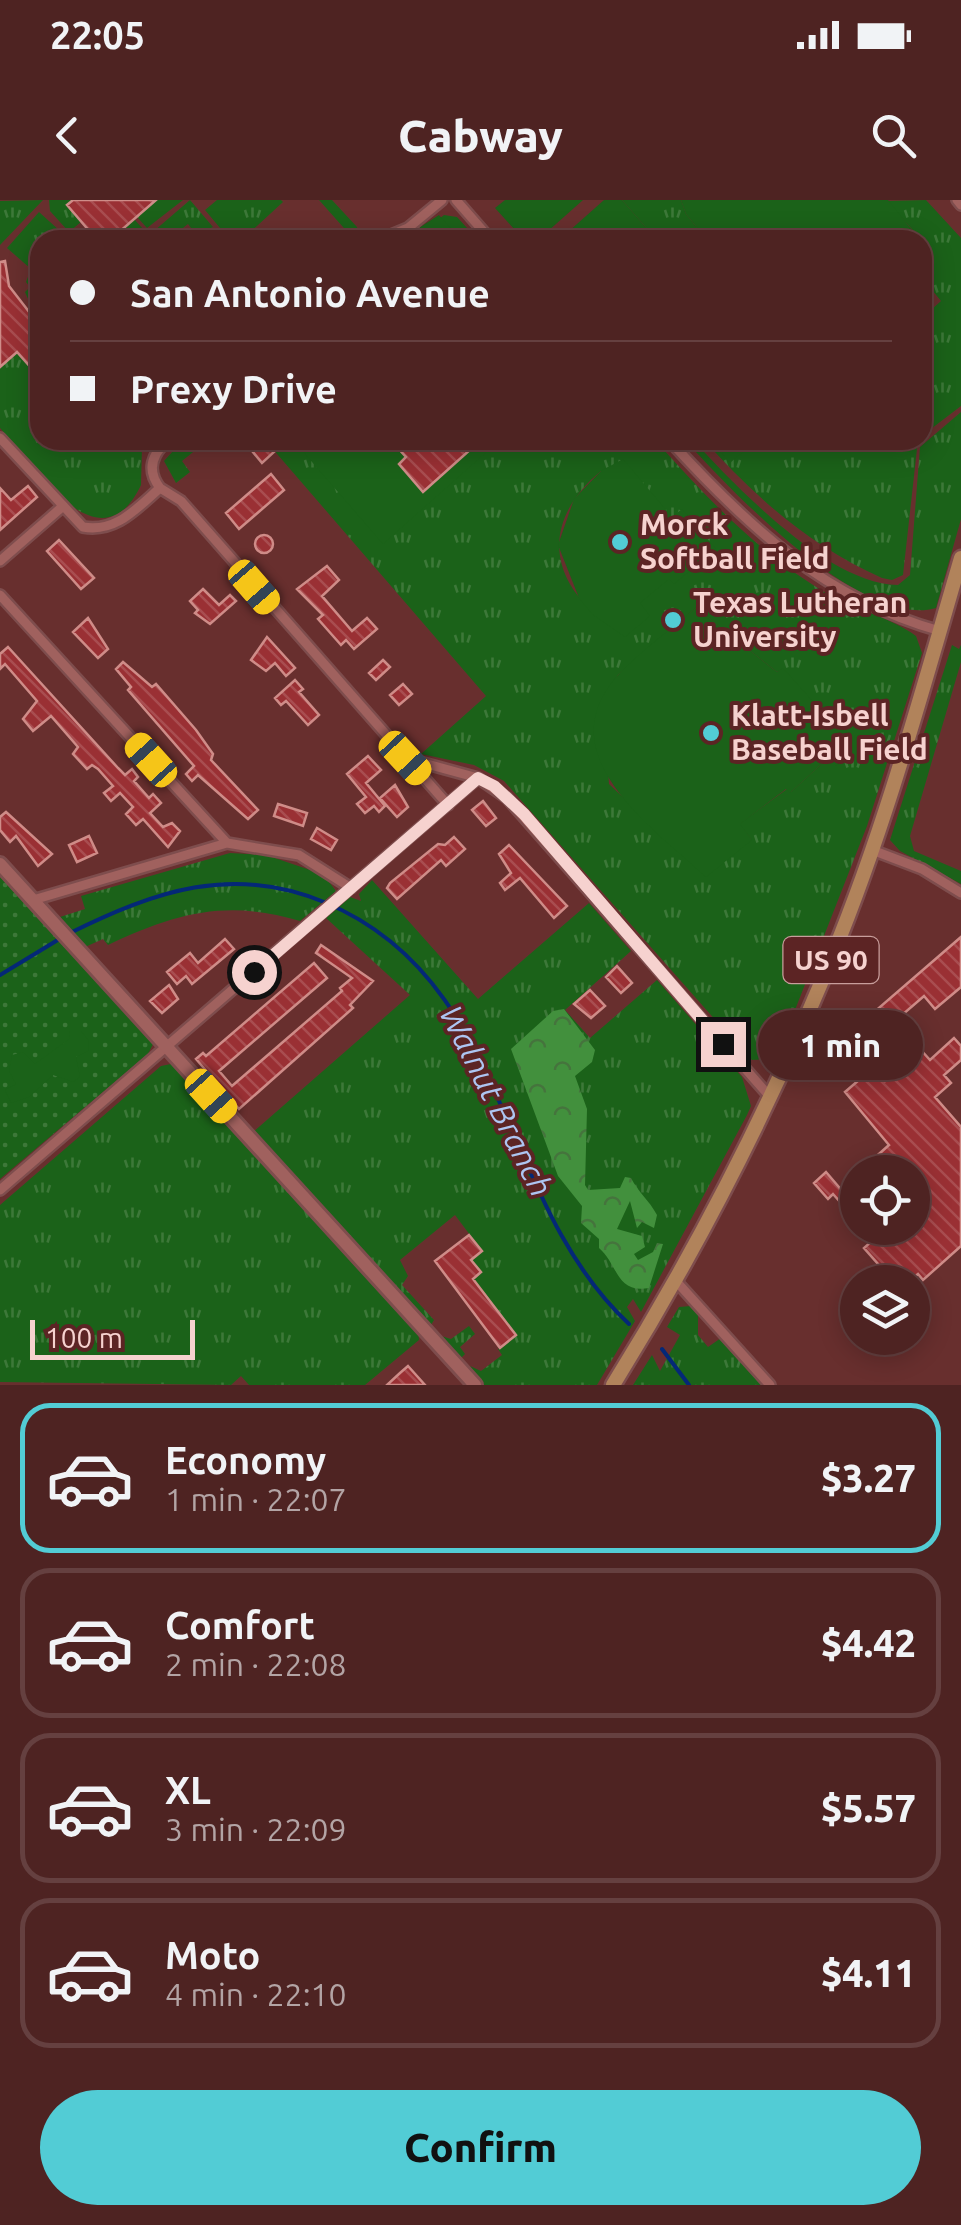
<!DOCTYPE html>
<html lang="en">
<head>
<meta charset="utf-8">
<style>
	body { margin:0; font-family:Ubuntu,sans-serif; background:#552b2a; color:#f1f3f6; height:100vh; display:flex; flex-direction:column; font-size:38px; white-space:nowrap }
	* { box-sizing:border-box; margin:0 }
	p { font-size:32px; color:#b3a4a5 }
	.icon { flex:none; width:55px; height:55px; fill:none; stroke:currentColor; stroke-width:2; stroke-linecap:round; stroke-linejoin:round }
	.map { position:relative; height:1185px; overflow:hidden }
	.details { display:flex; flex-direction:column; background:#4e2322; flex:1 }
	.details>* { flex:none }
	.hud { position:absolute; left:30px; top:30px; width:902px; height:220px; border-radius:30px; box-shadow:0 5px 25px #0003,0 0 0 2px #654040; display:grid; align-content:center; height:220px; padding:0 40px; background:#4e2322 }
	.tools { position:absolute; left:840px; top:955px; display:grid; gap:20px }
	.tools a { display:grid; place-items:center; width:90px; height:90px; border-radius:50%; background:#4e2322; box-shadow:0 5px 25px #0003,0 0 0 2px #654040; font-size:50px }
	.scale { position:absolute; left:30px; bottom:25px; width:165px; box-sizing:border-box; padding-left:10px; border:5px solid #f6d2cf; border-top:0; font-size:28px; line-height:35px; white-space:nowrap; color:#f6d2cf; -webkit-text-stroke:8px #5c2424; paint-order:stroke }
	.end { position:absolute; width:45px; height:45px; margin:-22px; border:12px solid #f6d2cf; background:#111; box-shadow:0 0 0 5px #111 }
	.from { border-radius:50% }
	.bubble { position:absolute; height:70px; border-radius:35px; background:#4e2322; box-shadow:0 5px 25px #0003,0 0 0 2px #654040; font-size:32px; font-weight:800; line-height:70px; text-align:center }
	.car { position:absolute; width:30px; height:60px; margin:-30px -15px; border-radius:12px; box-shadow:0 0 8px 2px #0007; background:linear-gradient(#f5c518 24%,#345 0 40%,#f5c518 0 76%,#345 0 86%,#f5c518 0) }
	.hud b { display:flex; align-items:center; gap:35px; height:95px; font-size:38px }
	.hud b+b { border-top:2px solid #654040 }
	.hud i { width:25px; height:25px; background:#f1f3f6 }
	ul { padding:18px 0 0; list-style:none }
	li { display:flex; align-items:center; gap:30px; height:150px; margin:0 20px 15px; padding:0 20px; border:5px solid #654040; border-radius:30px }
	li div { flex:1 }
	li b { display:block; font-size:38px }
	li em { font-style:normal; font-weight:800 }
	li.selected { border-color:#52ccd5 }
	li>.icon { width:90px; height:90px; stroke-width:1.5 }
	.button { display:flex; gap:20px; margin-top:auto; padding:20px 40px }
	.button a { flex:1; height:115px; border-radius:60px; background:#52ccd5; color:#111; font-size:40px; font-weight:800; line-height:115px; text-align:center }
	.status { display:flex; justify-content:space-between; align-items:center; height:70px; padding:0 50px; background:#4e2322; direction:ltr }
	.status svg { height:28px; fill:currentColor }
	header { display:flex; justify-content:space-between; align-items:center; height:130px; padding:0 40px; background:#4e2322; font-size:45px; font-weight:800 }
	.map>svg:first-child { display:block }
	.grass { fill:url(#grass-tufts); fill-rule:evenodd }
	.forest { fill:url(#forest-crowns) }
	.park { fill:url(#park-dots) }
	.pitch { fill:#1b6219 }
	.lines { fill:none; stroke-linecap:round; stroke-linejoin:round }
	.stream { stroke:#042877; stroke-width:4 }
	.building { fill:url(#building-back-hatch); stroke:#cf8c88; stroke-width:2.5 }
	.street-casing { stroke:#7e4d4d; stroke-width:14 }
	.secondary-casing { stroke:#7e4d4d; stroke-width:18 }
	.primary-casing { stroke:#7e4d4d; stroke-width:19 }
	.street { stroke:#a0615e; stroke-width:9 }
	.secondary { stroke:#a0615e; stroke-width:12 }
	.primary { stroke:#b1835b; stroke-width:14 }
	.route { stroke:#f6d2cf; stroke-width:12 }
	.poi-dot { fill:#52ccd5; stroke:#5c2424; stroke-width:4 }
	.labels { text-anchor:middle; stroke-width:8; stroke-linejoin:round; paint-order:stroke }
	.shield { fill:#5c2424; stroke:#c89e9c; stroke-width:2.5 }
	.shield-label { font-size:28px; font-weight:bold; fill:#f6d2cf }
	.poi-label { font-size:30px; font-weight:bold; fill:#f6d2cf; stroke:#5c2424; text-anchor:start }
	.water-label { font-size:32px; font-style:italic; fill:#adc5f2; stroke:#5c2424 }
</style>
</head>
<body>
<div class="status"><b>22:05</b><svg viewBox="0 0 49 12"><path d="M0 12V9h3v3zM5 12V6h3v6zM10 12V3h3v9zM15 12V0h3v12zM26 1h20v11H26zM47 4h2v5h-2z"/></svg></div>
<header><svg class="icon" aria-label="back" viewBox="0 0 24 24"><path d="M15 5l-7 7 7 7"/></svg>Cabway<svg class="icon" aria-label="search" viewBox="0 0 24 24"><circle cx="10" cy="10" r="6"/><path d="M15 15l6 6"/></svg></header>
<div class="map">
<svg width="961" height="1185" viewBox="0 0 961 1185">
	<defs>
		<pattern id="grass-tufts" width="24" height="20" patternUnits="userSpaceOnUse" patternTransform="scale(2.5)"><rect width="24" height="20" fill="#1b6219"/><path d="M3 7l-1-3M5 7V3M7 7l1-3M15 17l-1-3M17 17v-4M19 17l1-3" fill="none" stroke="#3d7839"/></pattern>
		<pattern id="forest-crowns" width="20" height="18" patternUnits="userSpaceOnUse" patternTransform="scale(2.5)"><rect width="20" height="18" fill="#42903d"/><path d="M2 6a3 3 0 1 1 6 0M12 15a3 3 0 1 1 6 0" fill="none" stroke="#45743d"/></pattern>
		<pattern id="park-dots" width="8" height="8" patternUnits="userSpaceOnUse" patternTransform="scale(2.5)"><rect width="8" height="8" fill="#1b6219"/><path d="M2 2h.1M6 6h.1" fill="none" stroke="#3d7839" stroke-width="1.8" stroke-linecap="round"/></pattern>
		<pattern id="building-back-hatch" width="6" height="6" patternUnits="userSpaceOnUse" patternTransform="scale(2.5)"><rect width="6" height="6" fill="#9a3034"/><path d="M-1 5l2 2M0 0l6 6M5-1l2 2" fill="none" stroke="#a94d50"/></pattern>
	</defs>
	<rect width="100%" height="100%" fill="#682f2e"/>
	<path class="grass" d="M43,0L0,45V1Z
		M49,0H73L67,6L81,22L69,32L50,11Z
		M156,0H183L147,28L137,17Z
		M190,0L213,27L188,38L184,34L191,28L188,24L169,39L154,31Z
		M217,0H281L283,2L246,36L247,40H230L205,10Z
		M319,0H332L357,27L360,38L340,40L351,36Z
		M622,0H681L686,14L707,40H657Z
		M926,0L961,38V206L923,235V117L941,101L923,79L926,48L922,40L886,1Z
		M39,12L70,40H40V94L29,101L25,92L30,87L26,82L31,69L7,48Z
		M444,15L457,17L478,40H447L433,24Z
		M134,19L144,30L136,40H110Z
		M17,152L40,178V240H136L142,247L141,285C100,372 31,263 0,228V167Z
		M961,212V319L936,408C863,430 730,290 685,240H693C737,288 829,384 898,385L910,375L920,247Z
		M183,240H208L182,261L190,272L176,283L164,261Z
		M265,240H655C708,299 757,352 826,393C854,410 891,417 916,436L922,453L867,626L786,833L769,859L752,860L741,849L504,581L474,565L421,554L486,496ZM601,271L603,420C545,376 545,317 601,271ZM696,408L777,472L783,469L832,524L828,558L791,592L787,589L739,624L751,639L706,676L609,584L603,499L618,475Z
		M704,240H711L730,262L756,240H918L903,375L892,380L882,378C810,346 756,298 704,240Z
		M952,445L959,449L961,445V462L910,636L914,651L961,671V684L900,651L890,640Z
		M230,653L266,655L316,672L319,669L336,691L300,721C227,699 176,713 108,745L103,739L85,747L60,717L85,709L81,696Z
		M372,680L478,799L589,703L631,751L565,810L590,838L657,780L742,877L751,906L747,915L641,1112L633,1099L627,1107L635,1121L597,1185H484L470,1166L481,1171L502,1155L498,1149L516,1135L482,1091L452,1075L482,1051L455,1015L400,1060L408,1076L402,1085L434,1120L431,1125L253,932L410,795L326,718L350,697L361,701L359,694Z
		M171,864L418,1131L419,1140L365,1185H249L241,1176L231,1185L0,1182V1005L161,866Z
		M691,1106L698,1114V1135L708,1147L721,1138L763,1185H633L652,1155L660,1171L680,1135L667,1127L679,1107Z
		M469,1126L475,1134L460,1147L465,1154L460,1159L441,1136L451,1139Z"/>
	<path class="forest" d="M564,809L595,850L592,862L575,876L587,909L585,985L588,990L620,988L625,977L631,978C638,992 649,1000 657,1015L654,1028L642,1022L637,1028L630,1001L617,1029L642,1036L645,1047L634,1054L638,1060L653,1052L657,1043L663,1044L649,1088C616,1094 618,1064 599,1048V1039L581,1023L582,1006L558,976L511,849L553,811Z"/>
	<path class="park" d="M0,674L153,844L148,854L0,979Z"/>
	<path class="pitch" d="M505,0H583L538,40H524L495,8Z
		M604,0H622L657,40H559Z
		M681,0H888L920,40H707L686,14Z
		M439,15L461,40H400Z
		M293,240H500L383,344Z
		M711,240H756L730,263Z
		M623,259L672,317L682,309L716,349L674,384L669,379L640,403L650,416L625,437L592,414L579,398L558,345L574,299L601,271Z
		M696,408L777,472L783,468L832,523L840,516L847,525L846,557L836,566L828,558L790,593L786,589L740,624L752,640L706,677C652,627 544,553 620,473C643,449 671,429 696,408Z
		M70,831H81L89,841L88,851L76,857L80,877L73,882L53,875L29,897L11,903L5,890L16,884L9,871L12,855L23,852L35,864L69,839Z"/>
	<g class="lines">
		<path class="stream" d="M70,733C155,691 232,664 324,702C511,779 495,999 629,1124
			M0,775L61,738
			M662,1149L689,1185"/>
	</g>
	<path class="building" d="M73,0H156L110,40H97L67,5Z
		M5,61L9,86L40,126V178L17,152L0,167V62Z
		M243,240H264L274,252L262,263Z
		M399,240H481L423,292L399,264L406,257L394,244Z
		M271,274L284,290L239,329L226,313Z
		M28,286L37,297L0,330V288L11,300Z
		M255 344a9 9 0 1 1 18 0a9 9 0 1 1-18 0Z
		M59,340L94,378L81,389L47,351Z
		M327,366L339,380L322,396L352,431L367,418L377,429L354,449L346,440L341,445L318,419L323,415L297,389Z
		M203,389L219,405L230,395L236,401L210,424L195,413L198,410L190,401Z
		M88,418L108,449L98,458L73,432Z
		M267,437L295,468L286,476L275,463L266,471L251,460Z
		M8,447L118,568L125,575L132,569L138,577L134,581L149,598L153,594L161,603L150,613L163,627L172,623L180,631L168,647L143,619L136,625L126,614L133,607L120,593L111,601L104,593L113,586L98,569L92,565L87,569L73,554L78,547L51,516L33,531L23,519L37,501L5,464L0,469V454Z
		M383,460L390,467L376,480L369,473Z
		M123,462L152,487L156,484L196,530L213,554L211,560L258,610L248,619L198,575L192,581L186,574L194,566L128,490L131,487L116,469Z
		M295,480L303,489L299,492L319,515L308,525L286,501L281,505L275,498Z
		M403,484L412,494L399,505L390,495Z
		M368,556L381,570L366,583L385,606L379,612L374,606L365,613L357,604L366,597L347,574Z
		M395,585L408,607L397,617L380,598Z
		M483,601L496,618L486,626L472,610Z
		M278,604L307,613L303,626L274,616Z
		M6,612L52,654L38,666L16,636L10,642L0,630V617Z
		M317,628L337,640L331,650L311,639Z
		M89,636L97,653L77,662L69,645Z
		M454,637L465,649L446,666L441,660L397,699L387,688L390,683L438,644L445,645Z
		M509,645L567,706L554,718L520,678L505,690L500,683L511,673L499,654Z
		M961,737V787L935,809L924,796L887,828L873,813Z
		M225,739L234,749L192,784L186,776L177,784L167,772L190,753L198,763Z
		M321,745L373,781L350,805L353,808L239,909L196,859L203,853L206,856L314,763L327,778L219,871L232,886L342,791L340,788L352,778L316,753Z
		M617,766L632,783L621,793L606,777Z
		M169,785L178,799L162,813L150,801Z
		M590,790L605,806L591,818L574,804Z
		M954,838L961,846V860L944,875L951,883L935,897L961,927V1046L923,1080L918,1074L908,1082H894L864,1048L872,1041L859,1028H912V972H867L874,967L870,962L889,945L845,892L873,868L885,881L920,849L930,860Z
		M826,972L844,993L858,981V1022L833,994L828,999L814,983Z
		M469,1035L482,1051L471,1060L481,1072L473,1079L516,1135L500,1148L435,1061Z
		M408,1166L425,1185H387L400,1173Z"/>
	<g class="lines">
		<defs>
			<path id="street" d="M456,0L491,40
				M957,0L961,5
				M379,40L408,28L442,0
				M0,238L83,327C116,333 137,308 160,288
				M669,240C747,326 825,399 940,431
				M160,288L181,301L448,605
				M160,288C146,270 152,254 168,240
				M0,361L62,307
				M0,395L227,643
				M405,558L478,578L507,598L771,898
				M872,650L922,669L961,693
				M33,700L227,643L299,655L351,688
				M0,990L478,578
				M676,1081L770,1185"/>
			<path id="secondary" d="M0,664L475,1185"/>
			<path id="primary" d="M613,1185C698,1048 772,904 833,754C886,625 922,491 961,358"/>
		</defs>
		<use href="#street" class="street-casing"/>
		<use href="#secondary" class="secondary-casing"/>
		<use href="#primary" class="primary-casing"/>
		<use href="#street" class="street"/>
		<use href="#secondary" class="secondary"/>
		<use href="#primary" class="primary"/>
	</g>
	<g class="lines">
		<path class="route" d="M254,772L478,578L494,586L524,614L723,844"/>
	</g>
	<g class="poi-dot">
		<circle cx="620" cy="342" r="10"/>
		<circle cx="673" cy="420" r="10"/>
		<circle cx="711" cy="533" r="10"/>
	</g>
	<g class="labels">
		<rect class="shield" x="783.5" y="737" width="95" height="46" rx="8"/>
		<g class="shield-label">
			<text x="831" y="770">US 90</text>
		</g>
		<g class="poi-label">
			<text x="640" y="335">Morck<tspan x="640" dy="34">Softball Field</tspan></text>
			<text x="693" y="413">Texas Lutheran<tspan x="693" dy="34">University</tspan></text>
			<text x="731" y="526">Klatt-Isbell<tspan x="731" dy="34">Baseball Field</tspan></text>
		</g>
		<g class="water-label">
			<text transform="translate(496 901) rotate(63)" y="11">Walnut Branch</text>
		</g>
	</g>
</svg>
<div class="tools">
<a><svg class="icon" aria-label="locate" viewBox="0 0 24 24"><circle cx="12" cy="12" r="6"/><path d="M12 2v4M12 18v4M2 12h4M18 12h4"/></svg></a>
<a><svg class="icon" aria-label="layers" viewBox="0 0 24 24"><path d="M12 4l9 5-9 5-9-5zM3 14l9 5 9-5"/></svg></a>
</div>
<div class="scale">100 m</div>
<i class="end from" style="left:254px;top:772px"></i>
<i class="end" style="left:723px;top:844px"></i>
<div class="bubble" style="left:758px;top:810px;width:165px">1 min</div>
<i class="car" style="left:254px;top:387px;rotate:139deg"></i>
<i class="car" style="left:405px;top:558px;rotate:137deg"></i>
<i class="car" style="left:151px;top:560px;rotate:318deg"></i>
<i class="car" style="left:211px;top:896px;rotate:138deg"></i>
<div class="hud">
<b><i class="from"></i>San Antonio Avenue</b>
<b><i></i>Prexy Drive</b>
</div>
</div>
<section class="details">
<ul>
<li class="selected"><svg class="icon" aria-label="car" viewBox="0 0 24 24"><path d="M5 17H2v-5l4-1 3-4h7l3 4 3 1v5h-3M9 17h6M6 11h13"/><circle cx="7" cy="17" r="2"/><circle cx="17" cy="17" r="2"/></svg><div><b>Economy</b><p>1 min · 22:07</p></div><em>$3.27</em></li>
<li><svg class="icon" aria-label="car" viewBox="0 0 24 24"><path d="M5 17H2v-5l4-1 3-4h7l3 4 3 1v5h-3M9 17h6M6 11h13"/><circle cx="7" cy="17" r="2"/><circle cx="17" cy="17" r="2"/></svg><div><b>Comfort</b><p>2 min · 22:08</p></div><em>$4.42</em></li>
<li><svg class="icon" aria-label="car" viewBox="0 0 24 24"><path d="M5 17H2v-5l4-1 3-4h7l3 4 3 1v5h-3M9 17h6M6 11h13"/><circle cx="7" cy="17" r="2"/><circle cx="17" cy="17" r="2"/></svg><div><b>XL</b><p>3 min · 22:09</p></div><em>$5.57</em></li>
<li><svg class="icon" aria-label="car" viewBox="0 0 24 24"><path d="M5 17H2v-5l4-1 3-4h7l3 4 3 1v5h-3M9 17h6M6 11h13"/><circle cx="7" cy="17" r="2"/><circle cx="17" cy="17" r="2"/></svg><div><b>Moto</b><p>4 min · 22:10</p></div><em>$4.11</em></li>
</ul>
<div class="button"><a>Confirm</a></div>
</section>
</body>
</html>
